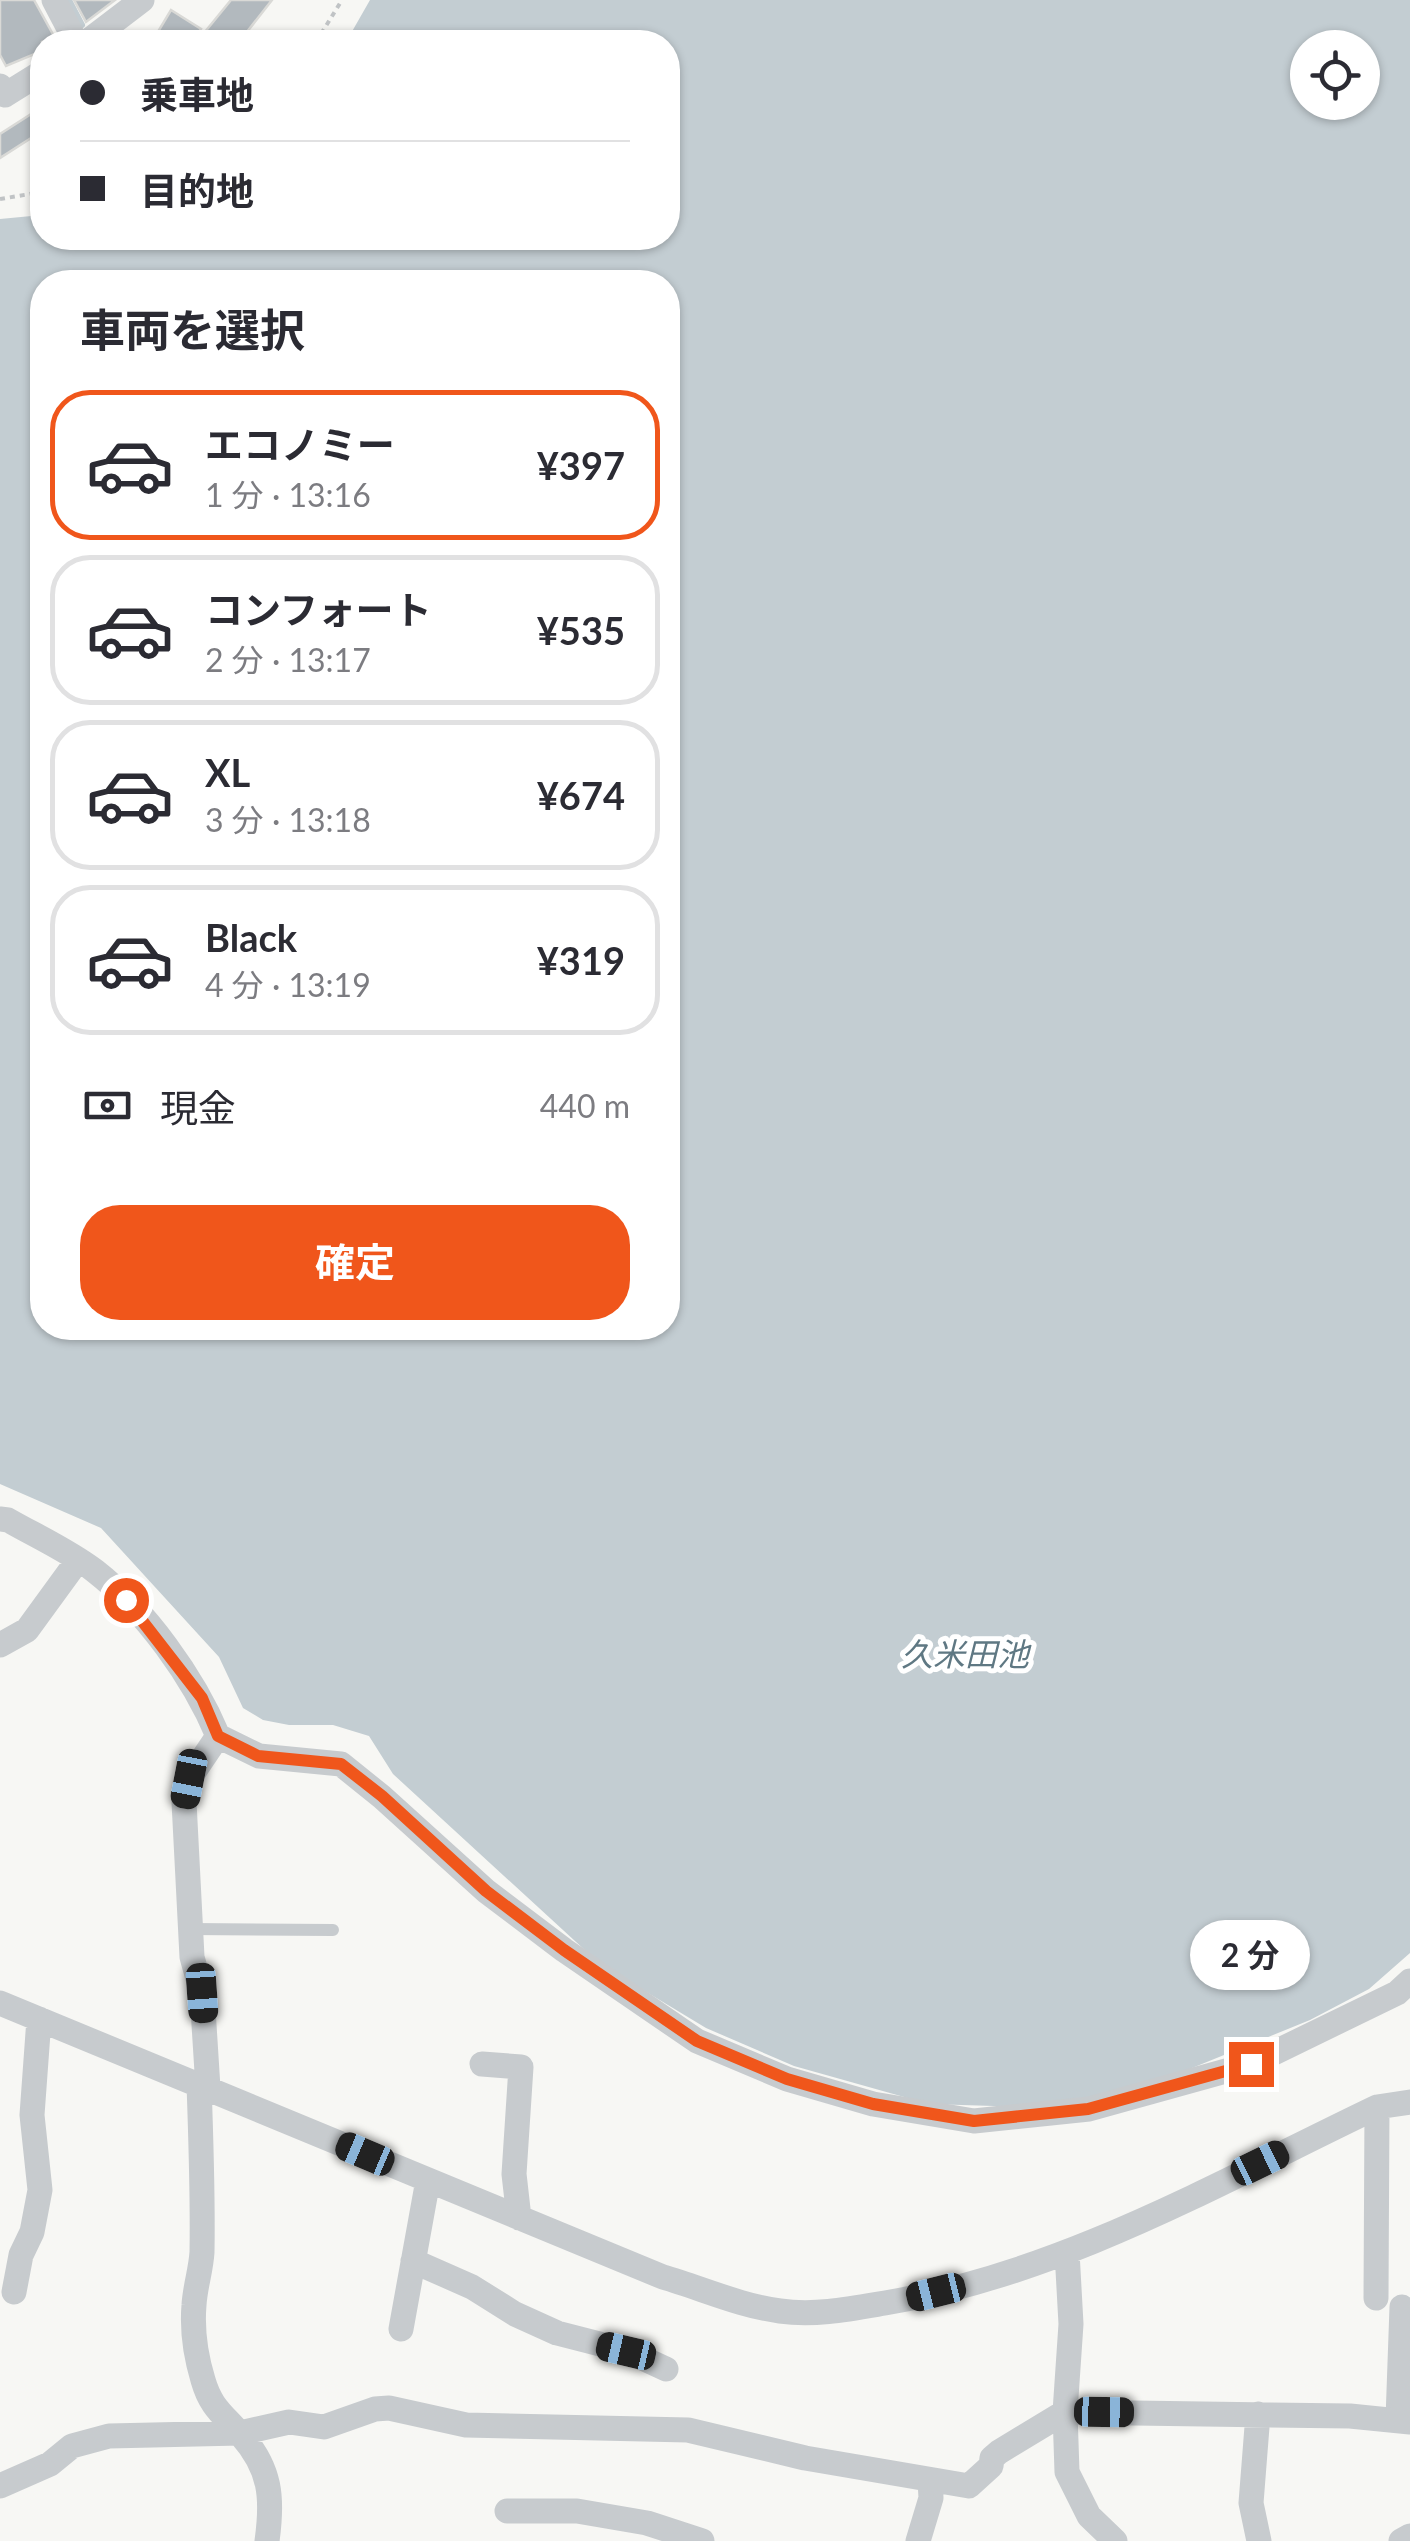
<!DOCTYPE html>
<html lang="ja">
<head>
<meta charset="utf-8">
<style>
	body { margin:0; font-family:Lato,"Noto Sans JP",sans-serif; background:#f7f7f7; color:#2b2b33; height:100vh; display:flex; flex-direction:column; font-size:38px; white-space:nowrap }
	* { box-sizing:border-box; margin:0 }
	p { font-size:32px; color:#7c7c81 }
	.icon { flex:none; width:55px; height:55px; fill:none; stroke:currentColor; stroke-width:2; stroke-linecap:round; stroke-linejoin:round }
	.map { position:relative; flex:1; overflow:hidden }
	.sheet { position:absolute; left:30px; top:270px; width:650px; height:1070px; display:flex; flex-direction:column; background:#fff; border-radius:40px; box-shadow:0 2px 8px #0004 }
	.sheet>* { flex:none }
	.hud { position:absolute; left:30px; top:30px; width:650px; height:220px; border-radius:40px; box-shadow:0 2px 8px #0004; display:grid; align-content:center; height:220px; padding:0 50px; background:#fff }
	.fabs { position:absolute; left:1290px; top:30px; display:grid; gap:20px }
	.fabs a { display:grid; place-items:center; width:90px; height:90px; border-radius:50%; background:#fff; box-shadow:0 2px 8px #0004; font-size:50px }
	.end { position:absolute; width:45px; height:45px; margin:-22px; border:12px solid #f0561b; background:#fff; box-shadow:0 0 0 5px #fff }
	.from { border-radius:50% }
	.bubble { position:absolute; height:70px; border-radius:35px; background:#fff; box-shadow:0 2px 8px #0004; font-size:32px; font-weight:700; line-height:70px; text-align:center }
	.car { position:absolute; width:30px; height:60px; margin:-30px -15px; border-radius:12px; box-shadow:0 0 8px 2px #0007; background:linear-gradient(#222 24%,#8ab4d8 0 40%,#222 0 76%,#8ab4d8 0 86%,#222 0) }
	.hud b { display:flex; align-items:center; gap:35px; height:95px; font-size:38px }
	.hud b+b { border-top:2px solid #e1e1e2 }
	.hud i { width:25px; height:25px; background:#2b2b33 }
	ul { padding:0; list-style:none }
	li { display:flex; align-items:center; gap:30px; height:150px; margin:0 20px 15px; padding:0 30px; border:5px solid #e1e1e2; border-radius:40px }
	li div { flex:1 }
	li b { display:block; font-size:38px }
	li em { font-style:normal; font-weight:700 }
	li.on { border-color:#f0561b }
	li>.icon { width:90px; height:90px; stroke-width:1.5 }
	h2 { padding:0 50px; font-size:45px; line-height:120px }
	.pay { display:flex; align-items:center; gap:25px; height:110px; padding:0 50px; font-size:38px }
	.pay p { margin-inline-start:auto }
	.button { display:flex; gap:20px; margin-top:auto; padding:20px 50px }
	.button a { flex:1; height:115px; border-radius:40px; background:#f0561b; color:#fff; font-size:40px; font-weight:700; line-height:115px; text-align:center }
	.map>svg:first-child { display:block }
	.water { fill:#c3cdd2; fill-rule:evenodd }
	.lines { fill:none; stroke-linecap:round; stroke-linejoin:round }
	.stream { stroke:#c3cdd2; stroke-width:6 }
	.building { fill:#b2b9be; stroke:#d9d9d6; stroke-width:2.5 }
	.path { stroke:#c0c3c5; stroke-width:4; stroke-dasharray:5 5; stroke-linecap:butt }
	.lane { stroke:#c7cbce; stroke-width:12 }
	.street { stroke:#c7cbce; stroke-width:25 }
	.route { stroke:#f0561b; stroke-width:12 }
	.labels { text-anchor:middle; stroke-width:10; stroke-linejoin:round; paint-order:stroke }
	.water-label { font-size:32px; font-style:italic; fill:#5f7883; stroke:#fff }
</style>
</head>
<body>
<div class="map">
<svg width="1410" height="2541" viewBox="0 0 1410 2541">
	<rect width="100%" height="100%" fill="#f7f7f4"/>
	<path class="water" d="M370,0H1410V1953L1369,1989L1310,2020L1165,2079L1101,2097L1022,2107L929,2104L794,2066L706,2028L600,1964L393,1774L369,1736L333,1725H289L263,1720L243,1708L219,1657L101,1528L0,1484V219L42,215V238H668V42H346ZM1308,48H1362V102H1308ZM42,282H668V1328H42Z"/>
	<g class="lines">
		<path class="stream" d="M69,0L82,25"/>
	</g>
	<path class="building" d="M0,0H34L55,38L42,42V51L6,66L0,55Z
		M74,0H115L86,22Z
		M231,0H272L239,42H215L204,33Z
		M171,10L201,29L193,42H168L156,35Z
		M42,107V131L0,158V134Z"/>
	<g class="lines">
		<path class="path" d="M316,42L342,0
			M0,199L42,192"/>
		<path class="lane" d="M190,1929L333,1930"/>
		<path class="street" d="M54,0L76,42
			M87,42L142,0
			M0,86L5,95L42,72
			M0,1519L8,1520C36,1536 69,1551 95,1571C145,1610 194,1678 218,1736L259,1756L341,1764L382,1797L486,1891L564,1950L697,2041L787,2079L873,2104L974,2121L1089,2109L1251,2064L1397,1993L1410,1981
			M0,1645L27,1630L78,1560
			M0,2003L663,2277C701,2288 741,2306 780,2311C815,2316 850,2309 885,2303C1061,2274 1218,2183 1377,2107L1410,2102
			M482,2064L521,2067L514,2174L519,2218
			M199,2084C201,2140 203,2196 202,2252C201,2270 195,2287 194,2305C192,2329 196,2357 203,2380C211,2408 223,2414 241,2435C271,2469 273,2498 267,2541
			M208,2088L202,1993L192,1957L184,1802L189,1779L218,1736
			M1067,2252L1071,2324L1065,2412L1067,2472L1089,2516L1115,2541
			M413,2261L472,2287L515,2314L557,2333L627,2351L666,2369
			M14,2292L21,2255L32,2232L40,2190L32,2115L39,2019
			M1376,2298L1377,2107
			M401,2329L428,2180
			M1258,2414L1251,2503L1259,2541
			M1398,2419L1402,2307
			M0,2486L50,2464L72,2446L109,2436L240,2433L289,2422L324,2427L375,2409L389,2408L466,2425L688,2430L805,2458L969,2486L991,2466L992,2458L999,2452L1065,2412L1350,2416L1410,2422
			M507,2511H577L647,2523L702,2541
			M918,2541L931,2498L930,2480
			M1401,2541L1410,2536"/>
	</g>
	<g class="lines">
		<path class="route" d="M126,1600L202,1698L218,1736L258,1756L341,1764L382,1796L486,1891L564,1950L697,2041L787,2079L873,2104L974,2121L1088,2109L1251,2064"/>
	</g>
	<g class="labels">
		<g class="water-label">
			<text x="965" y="1666">久米田池</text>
		</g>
	</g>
</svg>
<div class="fabs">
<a><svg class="icon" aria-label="locate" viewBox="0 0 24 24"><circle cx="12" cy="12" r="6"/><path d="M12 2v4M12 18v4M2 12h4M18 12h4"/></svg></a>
</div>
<i class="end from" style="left:126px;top:1600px"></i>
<i class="end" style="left:1251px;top:2064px"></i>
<div class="bubble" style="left:1190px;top:1920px;width:120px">2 分</div>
<i class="car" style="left:189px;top:1779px;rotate:191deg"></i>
<i class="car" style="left:202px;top:1993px;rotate:176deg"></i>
<i class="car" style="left:365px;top:2154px;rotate:293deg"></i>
<i class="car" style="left:1260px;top:2163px;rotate:64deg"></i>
<i class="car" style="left:936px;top:2292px;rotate:256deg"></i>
<i class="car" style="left:626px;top:2351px;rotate:283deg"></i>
<i class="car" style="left:1104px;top:2412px;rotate:91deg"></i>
<div class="hud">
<b><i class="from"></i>乗車地</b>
<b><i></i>目的地</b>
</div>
<section class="sheet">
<h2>車両を選択</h2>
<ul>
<li class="on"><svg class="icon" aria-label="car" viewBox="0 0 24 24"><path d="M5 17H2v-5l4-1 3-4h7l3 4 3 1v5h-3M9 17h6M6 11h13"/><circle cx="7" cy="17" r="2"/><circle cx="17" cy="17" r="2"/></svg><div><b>エコノミー</b><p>1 分 · 13:16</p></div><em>¥397</em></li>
<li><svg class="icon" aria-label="car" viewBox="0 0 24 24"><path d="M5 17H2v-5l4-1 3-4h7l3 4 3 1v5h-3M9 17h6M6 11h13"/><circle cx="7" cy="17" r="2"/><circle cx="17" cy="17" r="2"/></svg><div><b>コンフォート</b><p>2 分 · 13:17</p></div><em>¥535</em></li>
<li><svg class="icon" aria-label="car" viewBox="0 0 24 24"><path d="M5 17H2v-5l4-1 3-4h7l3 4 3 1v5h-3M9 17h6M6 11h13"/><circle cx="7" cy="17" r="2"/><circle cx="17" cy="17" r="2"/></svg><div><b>XL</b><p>3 分 · 13:18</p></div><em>¥674</em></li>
<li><svg class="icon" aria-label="car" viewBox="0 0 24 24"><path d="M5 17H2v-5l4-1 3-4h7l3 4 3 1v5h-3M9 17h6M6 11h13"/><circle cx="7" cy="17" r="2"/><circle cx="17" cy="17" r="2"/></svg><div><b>Black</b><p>4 分 · 13:19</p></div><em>¥319</em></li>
</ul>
<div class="pay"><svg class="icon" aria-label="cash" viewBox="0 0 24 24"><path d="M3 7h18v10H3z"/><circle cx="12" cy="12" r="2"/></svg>現金<p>440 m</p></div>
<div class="button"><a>確定</a></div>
</section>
</div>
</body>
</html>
